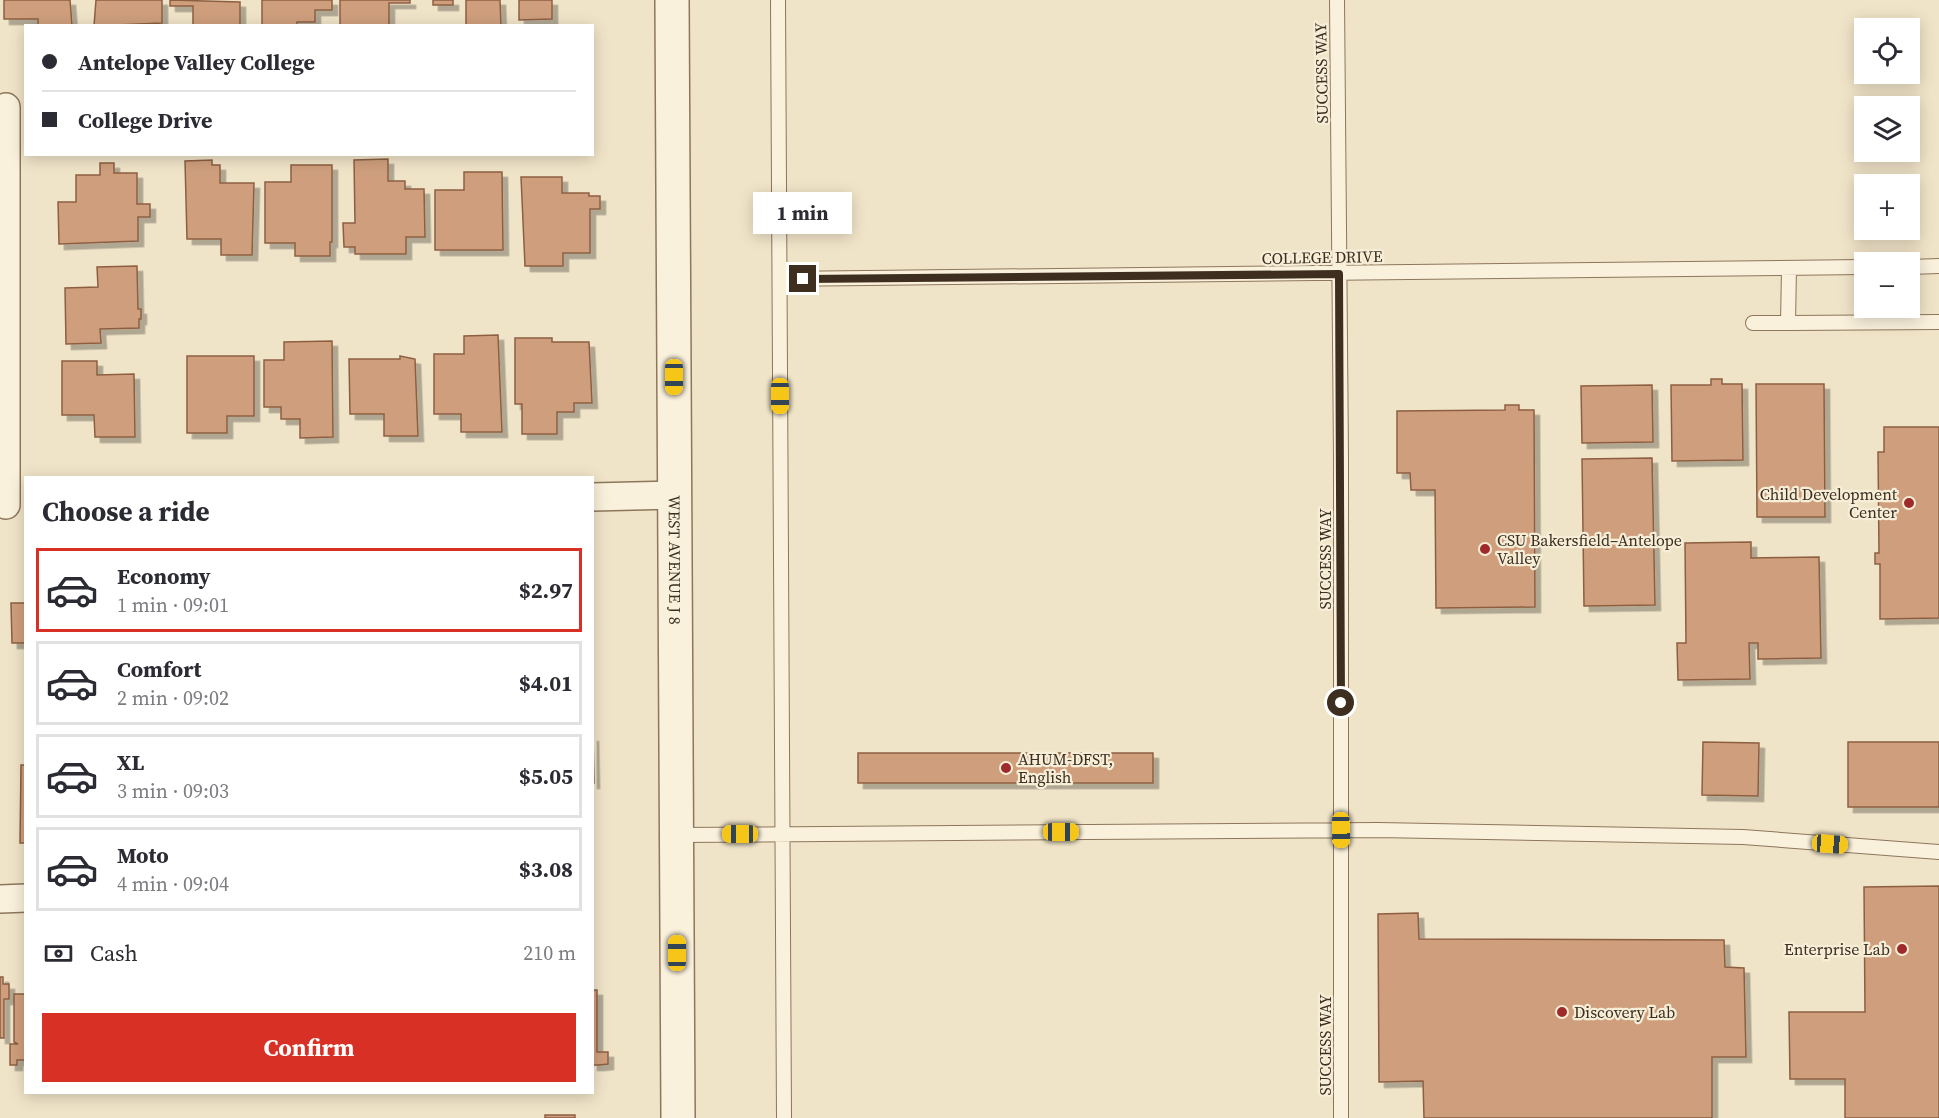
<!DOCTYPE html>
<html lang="en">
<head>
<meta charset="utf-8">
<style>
	body { margin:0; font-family:"Source Serif 4",serif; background:#f2f2f3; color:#2b2b33; height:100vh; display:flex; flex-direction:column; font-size:22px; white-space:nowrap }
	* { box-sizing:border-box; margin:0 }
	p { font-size:20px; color:#7c7c81 }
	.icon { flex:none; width:33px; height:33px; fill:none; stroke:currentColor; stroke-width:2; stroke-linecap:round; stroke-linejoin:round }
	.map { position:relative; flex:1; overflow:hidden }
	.side { position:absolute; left:24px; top:476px; width:570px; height:618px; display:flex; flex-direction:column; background:#fff; border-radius:0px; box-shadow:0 3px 15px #0003 }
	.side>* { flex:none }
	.banner { position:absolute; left:24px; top:24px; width:570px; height:132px; border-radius:0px; box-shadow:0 3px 15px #0003; display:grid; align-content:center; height:132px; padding:0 18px; background:#fff }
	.tools { position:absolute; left:1854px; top:18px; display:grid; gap:12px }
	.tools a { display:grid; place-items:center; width:66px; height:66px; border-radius:0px; background:#fff; box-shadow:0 3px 15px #0003; font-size:30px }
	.end { position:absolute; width:27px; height:27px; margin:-14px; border:8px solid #3d2e20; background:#fff; box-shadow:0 0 0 3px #fff }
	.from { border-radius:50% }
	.bubble { position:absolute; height:42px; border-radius:0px; background:#fff; box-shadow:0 3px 15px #0003; font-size:20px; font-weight:700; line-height:42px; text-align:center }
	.car { position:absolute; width:18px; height:36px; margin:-18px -9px; border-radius:8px; box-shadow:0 0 4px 2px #0007; background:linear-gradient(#f5c518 24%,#345 0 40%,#f5c518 0 76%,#345 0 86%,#f5c518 0) }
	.banner b { display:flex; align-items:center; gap:21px; height:57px; font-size:22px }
	.banner b+b { border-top:2px solid #e1e1e2 }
	.banner i { width:15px; height:15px; background:#2b2b33 }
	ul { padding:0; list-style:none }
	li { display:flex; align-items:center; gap:18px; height:84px; margin:0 12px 9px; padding:0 6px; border:3px solid #e1e1e2; border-radius:0px }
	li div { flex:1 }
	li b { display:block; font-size:22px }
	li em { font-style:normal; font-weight:700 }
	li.active { border-color:#d93025 }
	li>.icon { width:54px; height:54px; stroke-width:1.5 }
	h2 { padding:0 18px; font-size:27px; line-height:72px }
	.pay { display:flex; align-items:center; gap:15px; height:66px; padding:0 18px; font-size:22px }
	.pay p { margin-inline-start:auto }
	.action { display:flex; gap:12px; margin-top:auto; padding:12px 18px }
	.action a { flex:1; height:69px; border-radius:0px; background:#d93025; color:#fff; font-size:24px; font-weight:700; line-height:69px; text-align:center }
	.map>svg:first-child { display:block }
	.building { fill:#cf9f7d; stroke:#8d5f41; stroke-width:1.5; filter:url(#shadow) }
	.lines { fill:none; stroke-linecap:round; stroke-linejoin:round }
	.service-casing { stroke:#8d765c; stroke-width:16 }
	.minor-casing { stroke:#8d765c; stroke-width:30 }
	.tertiary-casing { stroke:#8d765c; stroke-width:36 }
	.service { stroke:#faf1dc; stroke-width:14 }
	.minor { stroke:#faf1dc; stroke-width:27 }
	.tertiary { stroke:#faf1dc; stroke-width:33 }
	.route { stroke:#3d2e20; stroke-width:8 }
	.poi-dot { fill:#9e2a2b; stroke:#f7eed8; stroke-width:2 }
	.labels { text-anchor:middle; stroke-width:4.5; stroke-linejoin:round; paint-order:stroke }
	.street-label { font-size:16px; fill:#3d2e20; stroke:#f7eed8 }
	.poi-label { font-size:16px; fill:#3d2e20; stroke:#f7eed8; text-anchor:start }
</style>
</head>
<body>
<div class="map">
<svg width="1939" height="1118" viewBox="0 0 1939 1118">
	<defs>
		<filter id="shadow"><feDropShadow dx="5.5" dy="5.5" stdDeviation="0" flood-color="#0004"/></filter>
	</defs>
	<rect width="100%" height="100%" fill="#f0e4c8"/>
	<path class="building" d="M4,0H70L72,26H38V19H4Z
		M96,0H162V23L94,26Z
		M170,0L240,2V26H193V6H170Z
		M262,0H332V10H315V22H297V26H262Z
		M340,0H410V3H389V26H340Z
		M433,0H453V5H433Z
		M466,0H500L501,26H466Z
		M519,0H552V19L519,20Z
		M388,159V181H405V189H424L425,237H406V254H355V247H344L343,223H355L354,160Z
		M212,160V165H220V183H254L252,255H221V239H187L185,161Z
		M100,163H114V173H137V204H150V217H138V241L59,244L58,202H76V175H100Z
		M291,165H332V242H330V256H295V243H265V182H291Z
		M464,172H502L503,250H435V190H464Z
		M521,177H562V193H589V196H600V209H590V253H563V266H525Z
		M137,266L138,309H141V319H139V328L100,329L101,343L66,344L65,288L98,287L97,267Z
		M498,335L502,432H461V414H434V354H464V336Z
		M515,338H552V342H589L592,403H574V412H557V434H522V404H515Z
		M332,341L333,437L300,438V419H281V407H264V360H284V342Z
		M187,356H254V416H227V433H187Z
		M400,356L415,359L418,436H384V414H350L349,359H400Z
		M62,361H97V375L134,374L135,437H95L94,415H62Z
		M1711,379H1722V384H1742L1743,460L1672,461L1671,385H1711Z
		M1756,384H1824L1825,517H1757Z
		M1652,385L1653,442L1582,443L1581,386Z
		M1505,405H1519V410H1534L1535,607L1436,608L1435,490H1411L1410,473H1397V411L1505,410Z
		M1884,427H1939V618L1880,619V564H1875V553H1879L1878,452H1884Z
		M1652,458L1655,605L1584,606L1582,459Z
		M1751,542V558L1819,557L1821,658L1758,659V643H1749L1750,679L1678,680L1677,643H1686L1685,543Z
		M11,603H26V643H12Z
		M592,736H593L594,783H592Z
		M1703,742L1759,743L1758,796L1702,795Z
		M1848,742H1939V807H1848Z
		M858,753H1153V783H858Z
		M21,765H26V843H20Z
		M1939,886V1118H1845V1079H1790L1789,1012H1865L1864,887Z
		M1418,913L1419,939L1724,940L1725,967L1744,968L1746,1057H1712V1118H1424L1423,1081L1379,1082L1378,914Z
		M0,977H3V984H9V999H4V1038H0Z
		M592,990H597V1052H608V1064L599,1065H592Z
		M14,994H26V1060H17V1065H10V1044H18L14,1042Z
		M545,1115H575V1118H545Z"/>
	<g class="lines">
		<defs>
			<path id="service" d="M778,0L784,1118
				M1337,0L1341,457V1118
				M1910,267L1939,266
				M1789,268L1788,323L1939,322
				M780,279L1864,267
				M1753,323H1788
				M677,835L1378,830L1743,837L1939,852"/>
			<path id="minor" d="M6,107V505
				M592,497L675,495
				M0,899L26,898"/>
			<g id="tertiary">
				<path id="s1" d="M672,0L678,1118"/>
			</g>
		</defs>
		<use href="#service" class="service-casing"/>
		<use href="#minor" class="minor-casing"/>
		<use href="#tertiary" class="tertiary-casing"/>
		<use href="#service" class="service"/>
		<use href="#minor" class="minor"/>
		<use href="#tertiary" class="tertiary"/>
	</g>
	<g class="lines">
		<path class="route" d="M803,279L1339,274L1341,703"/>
	</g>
	<g class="poi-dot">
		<circle cx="1909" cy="503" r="6"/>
		<circle cx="1485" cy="549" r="6"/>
		<circle cx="1006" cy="768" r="6"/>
		<circle cx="1902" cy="949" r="6"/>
		<circle cx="1562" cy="1012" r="6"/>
	</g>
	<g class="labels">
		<g class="street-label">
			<text transform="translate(1321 73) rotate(-91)" y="6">SUCCESS WAY</text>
			<text transform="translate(1322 257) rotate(-1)" y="6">COLLEGE DRIVE</text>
			<text dy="6" stroke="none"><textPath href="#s1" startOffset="560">WEST AVENUE J 8</textPath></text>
			<text transform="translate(1325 559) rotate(-90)" y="6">SUCCESS WAY</text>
			<text transform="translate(1325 1045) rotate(-90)" y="6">SUCCESS WAY</text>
		</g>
		<g class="poi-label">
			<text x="1897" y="500" text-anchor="end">Child Development<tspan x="1897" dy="18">Center</tspan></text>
			<text x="1497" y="546">CSU Bakersfield–Antelope<tspan x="1497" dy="18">Valley</tspan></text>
			<text x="1018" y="765">AHUM-DFST,<tspan x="1018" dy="18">English</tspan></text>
			<text x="1890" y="955" text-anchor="end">Enterprise Lab</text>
			<text x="1574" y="1018">Discovery Lab</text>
		</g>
	</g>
</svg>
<div class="tools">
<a><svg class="icon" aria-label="locate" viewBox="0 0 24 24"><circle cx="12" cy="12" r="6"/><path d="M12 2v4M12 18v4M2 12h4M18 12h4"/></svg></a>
<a><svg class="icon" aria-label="layers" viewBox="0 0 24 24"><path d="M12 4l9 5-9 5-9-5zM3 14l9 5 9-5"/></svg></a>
<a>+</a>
<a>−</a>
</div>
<i class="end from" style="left:1341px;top:703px"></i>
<i class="end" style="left:803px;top:279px"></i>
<div class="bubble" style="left:753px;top:192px;width:99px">1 min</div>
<i class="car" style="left:674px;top:377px;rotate:180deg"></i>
<i class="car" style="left:780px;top:396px;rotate:180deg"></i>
<i class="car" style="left:1341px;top:830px;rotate:179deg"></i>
<i class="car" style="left:1061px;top:832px;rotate:90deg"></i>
<i class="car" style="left:740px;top:834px;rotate:270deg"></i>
<i class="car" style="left:1830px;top:844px;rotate:94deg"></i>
<i class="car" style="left:677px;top:953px;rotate:0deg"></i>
<div class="banner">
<b><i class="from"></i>Antelope Valley College</b>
<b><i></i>College Drive</b>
</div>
<section class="side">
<h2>Choose a ride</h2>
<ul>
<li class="active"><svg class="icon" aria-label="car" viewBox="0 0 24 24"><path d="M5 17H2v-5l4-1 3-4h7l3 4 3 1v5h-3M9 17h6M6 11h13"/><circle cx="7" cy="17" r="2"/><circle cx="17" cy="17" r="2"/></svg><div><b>Economy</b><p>1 min · 09:01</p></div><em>$2.97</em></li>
<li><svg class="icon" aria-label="car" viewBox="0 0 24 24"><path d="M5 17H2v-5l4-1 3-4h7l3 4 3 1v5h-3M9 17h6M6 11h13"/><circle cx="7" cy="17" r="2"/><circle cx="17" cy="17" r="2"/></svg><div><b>Comfort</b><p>2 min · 09:02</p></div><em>$4.01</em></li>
<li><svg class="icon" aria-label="car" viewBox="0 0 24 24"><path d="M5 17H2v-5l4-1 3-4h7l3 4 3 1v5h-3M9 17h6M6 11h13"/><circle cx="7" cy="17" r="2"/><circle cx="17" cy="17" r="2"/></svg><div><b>XL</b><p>3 min · 09:03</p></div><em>$5.05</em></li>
<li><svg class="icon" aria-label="car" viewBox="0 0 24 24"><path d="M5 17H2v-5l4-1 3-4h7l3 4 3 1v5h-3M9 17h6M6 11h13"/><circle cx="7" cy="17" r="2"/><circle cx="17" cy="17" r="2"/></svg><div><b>Moto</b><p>4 min · 09:04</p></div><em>$3.08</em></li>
</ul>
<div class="pay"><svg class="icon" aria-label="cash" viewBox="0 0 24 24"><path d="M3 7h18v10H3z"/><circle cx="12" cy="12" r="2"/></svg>Cash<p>210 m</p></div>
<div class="action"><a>Confirm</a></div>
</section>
</div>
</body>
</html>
